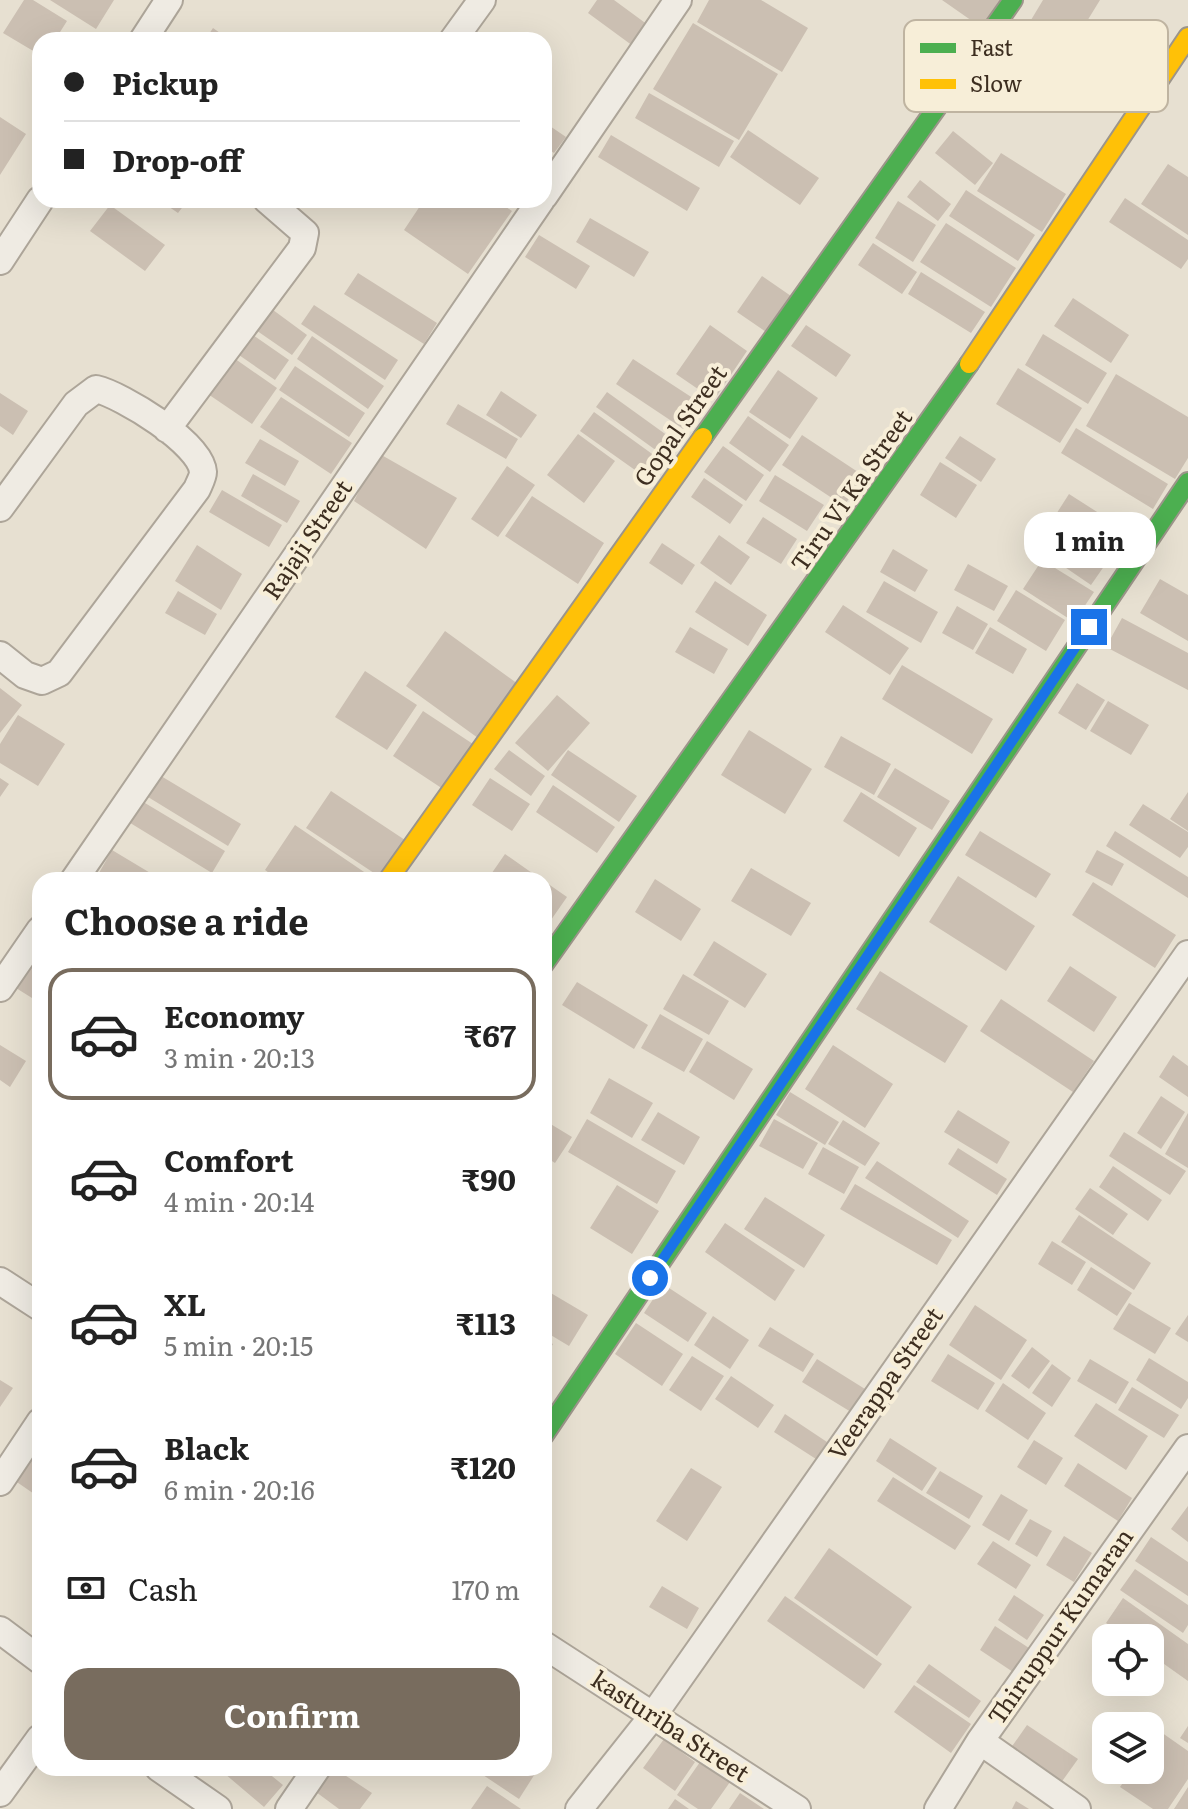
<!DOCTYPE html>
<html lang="en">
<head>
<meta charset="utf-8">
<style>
	body { margin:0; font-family:Literata,serif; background:#f2f2f2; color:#222; height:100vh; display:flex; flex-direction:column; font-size:30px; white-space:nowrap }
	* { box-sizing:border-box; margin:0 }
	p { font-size:26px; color:#767676 }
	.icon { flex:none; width:44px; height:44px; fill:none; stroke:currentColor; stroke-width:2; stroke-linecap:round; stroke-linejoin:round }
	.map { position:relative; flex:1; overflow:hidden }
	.details { position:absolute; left:32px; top:872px; width:520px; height:904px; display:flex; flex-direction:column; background:#fff; border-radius:24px; box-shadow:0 8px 32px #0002 }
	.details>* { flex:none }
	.top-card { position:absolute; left:32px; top:32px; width:520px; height:176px; border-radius:24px; box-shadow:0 8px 32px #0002; display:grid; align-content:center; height:176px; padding:0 32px; background:#fff }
	.buttons { position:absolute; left:1092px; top:1624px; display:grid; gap:16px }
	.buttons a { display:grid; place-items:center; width:72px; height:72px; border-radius:16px; background:#fff; box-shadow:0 8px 32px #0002; font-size:40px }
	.end { position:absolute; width:36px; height:36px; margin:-18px; border:10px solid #1a73e8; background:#fff; box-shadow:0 0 0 4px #fff }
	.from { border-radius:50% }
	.bubble { position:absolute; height:56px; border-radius:24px; background:#fff; box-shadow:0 8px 32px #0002; font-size:26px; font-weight:700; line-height:56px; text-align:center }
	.top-card b { display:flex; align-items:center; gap:28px; height:76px; font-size:30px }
	.top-card b+b { border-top:2px solid #e0e0e0 }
	.top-card i { width:20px; height:20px; background:#222 }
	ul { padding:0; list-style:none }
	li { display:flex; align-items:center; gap:24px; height:132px; margin:0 16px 12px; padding:0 16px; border:4px solid transparent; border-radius:24px }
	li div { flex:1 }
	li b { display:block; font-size:30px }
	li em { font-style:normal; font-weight:700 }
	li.on { border-color:#786c5e }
	li>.icon { width:72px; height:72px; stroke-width:1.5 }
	h2 { padding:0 32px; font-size:36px; line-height:96px }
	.pay { display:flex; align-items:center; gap:20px; height:88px; padding:0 32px; font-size:30px }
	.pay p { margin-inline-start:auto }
	.primary-button { display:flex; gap:16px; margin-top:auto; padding:16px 32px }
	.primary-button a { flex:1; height:92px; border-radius:24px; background:#786c5e; color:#fff; font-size:32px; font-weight:700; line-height:92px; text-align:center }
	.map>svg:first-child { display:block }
	.building { fill:#cbbfb2 }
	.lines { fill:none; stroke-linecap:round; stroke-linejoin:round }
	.street-casing { stroke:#ada599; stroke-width:30 }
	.fast-casing { stroke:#9c958a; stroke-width:22 }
	.slow-casing { stroke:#9c958a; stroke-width:22 }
	.street { stroke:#efebe3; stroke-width:26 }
	.fast { stroke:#4caf50; stroke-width:18 }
	.slow { stroke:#ffc107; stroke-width:18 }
	.route { stroke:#1a73e8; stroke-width:10 }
	.labels { text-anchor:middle; stroke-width:8; stroke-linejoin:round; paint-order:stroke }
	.street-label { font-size:24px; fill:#3d2e20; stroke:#f7eed8 }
	.key { fill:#f7eed8; stroke:#bfb4a1; stroke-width:2 }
	.key-label { font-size:22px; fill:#3d2e20 }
</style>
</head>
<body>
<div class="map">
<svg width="1188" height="1809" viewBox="0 0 1188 1809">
	<rect width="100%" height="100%" fill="#e7e0d1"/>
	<path class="building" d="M24,0H33L67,21L55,40H40V55L3,33Z
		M50,0H114L96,29Z
		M597,0H614L648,25L633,46L588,13Z
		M709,0H761L808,28L782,72L697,22Z
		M942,0H1006L985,30Z
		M1043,0H1100L1057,70L1016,45Z
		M693,23L778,74L739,140L653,89Z
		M213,28L230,40H205Z
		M649,93L734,141L719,167L635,118Z
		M0,117L26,134L0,175Z
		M544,122L566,137L554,153L544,146Z
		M748,130L819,178L800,205L730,157Z
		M953,131L993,163L975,185L935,153Z
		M611,135L700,188L687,211L598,157Z
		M1001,153L1066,194L1042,232L977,191Z
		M1168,164L1188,177V235L1141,204Z
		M920,180L951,204L938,221L907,197Z
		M966,190L1035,235L1018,261L949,216Z
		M1125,198L1188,240V259L1181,269L1109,222Z
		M159,200H188L178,213Z
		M424,200H496L512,211L468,274L404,230Z
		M508,200H526L521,208Z
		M898,201L936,225L913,262L875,238Z
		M110,205L165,245L145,271L90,231Z
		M590,218L649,252L634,277L576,242Z
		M946,223L1016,268L991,307L920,262Z
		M539,235L590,266L576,289L525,257Z
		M873,243L917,272L902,294L858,265Z
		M921,272L985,312L971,333L908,294Z
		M358,273L437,323L424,344L344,294Z
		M762,276L791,296L766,332L737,312Z
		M1073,298L1129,335L1111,363L1054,326Z
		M314,305L398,360L385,380L301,324Z
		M269,307L307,335L292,355L253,328Z
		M710,325L747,351L714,400L676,374Z
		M806,325L851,355L836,377L791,346Z
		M250,333L289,360L275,380L236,353Z
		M1043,334L1107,373L1088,404L1025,365Z
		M312,336L384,386L368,409L297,359Z
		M231,356L277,388L252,424L205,392Z
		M633,359L705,406L688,432L616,384Z
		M295,366L365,413L349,437L279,390Z
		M1018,368L1082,408L1060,443L996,404Z
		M778,370L818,398L790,439L749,412Z
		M1116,374L1188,417V458L1175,479L1086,426Z
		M501,391L537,415L521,438L486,415Z
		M607,392L668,436L657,451L596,407Z
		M0,393L28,411L13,435L0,426Z
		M281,397L352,443L331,474L260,427Z
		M458,404L518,439L506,459L446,424Z
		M594,412L655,456L642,475L580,431Z
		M748,416L789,445L770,472L729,443Z
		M1076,428L1168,484L1153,509L1061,453Z
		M578,434L615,461L584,503L547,475Z
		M802,435L864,476L844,506L782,465Z
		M960,436L996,459L981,482L945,458Z
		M260,439L299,461L285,486L245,463Z
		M723,446L764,475L746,501L704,472Z
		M378,453L457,498L426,549L354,501Z
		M940,462L977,485L956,518L920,495Z
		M507,466L535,485L498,537L471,519Z
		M253,474L300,501L287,523L241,496Z
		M775,475L824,505L807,531L759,501Z
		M704,478L743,505L730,524L691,497Z
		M222,490L282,525L269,547L209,512Z
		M1069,494L1130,533L1113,559L1053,519Z
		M532,496L604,543L578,584L505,536Z
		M763,517L797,539L781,564L746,543Z
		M1049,523L1107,562L1091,585L1034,546Z
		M719,535L750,557L731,585L700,563Z
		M662,543L695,565L682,585L649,563Z
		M197,545L242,574L221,610L175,581Z
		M893,549L928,570L915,592L880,572Z
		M1042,560L1094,592L1074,622L1023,589Z
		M968,564L1008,586L994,611L954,590Z
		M1160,579L1188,595V641L1140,613Z
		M715,581L767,615L748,646L695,612Z
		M884,581L938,612L921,643L866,612Z
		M1016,590L1065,620L1046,651L997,621Z
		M178,591L217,614L205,635L165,613Z
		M843,605L909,648L890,675L825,632Z
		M957,606L988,624L973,650L942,633Z
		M1122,618L1188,653V690L1106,647Z
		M690,627L728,649L714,674L675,652Z
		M990,627L1027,649L1013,674L975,653Z
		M445,631L518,684L478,738L406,686Z
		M902,665L993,719L972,754L882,699Z
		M365,671L417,705L387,750L335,717Z
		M1077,683L1105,700L1086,730L1058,713Z
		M0,688L22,705L0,733Z
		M557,695L590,723L548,771L515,743Z
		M1108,701L1149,725L1131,755L1090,731Z
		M423,711L473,744L443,789L393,756Z
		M18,715L65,744L38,786L0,763V744Z
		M749,730L812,769L785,814L721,775Z
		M841,736L891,764L874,795L824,767Z
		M509,750L545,776L531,796L494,769Z
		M568,750L637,796L619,822L551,775Z
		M895,768L950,801L932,830L877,797Z
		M161,776L241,824L228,846L148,797Z
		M0,778L9,784L0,797Z
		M490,778L530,804L512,831L472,805Z
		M553,785L615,827L597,853L536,812Z
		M331,791L405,840L380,877L306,828Z
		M861,792L917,828L899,857L843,821Z
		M1188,792V831L1170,819Z
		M140,800L225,851L212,873L127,821Z
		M1143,804L1188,832V847L1180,858L1129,825Z
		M295,825L370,876L367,880H279L265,870Z
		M980,831L1051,874L1036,898L965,855Z
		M1115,831L1188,877V898L1106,846Z
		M112,850L162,880H95Z
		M1097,850L1124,864L1112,886L1085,872Z
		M505,854L542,880H487Z
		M751,868L811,903L791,936L731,901Z
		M958,876L1035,926L1006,971L929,922Z
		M655,879L701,909L681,941L635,912Z
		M544,881L567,897L544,930Z
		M1093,882L1176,935L1155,968L1072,915Z
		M714,941L767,974L745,1008L693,975Z
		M30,965L40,971V1003L16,988Z
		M1070,966L1117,997L1094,1032L1047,1001Z
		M880,971L968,1026L945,1063L856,1009Z
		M683,974L729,1001L709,1035L663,1009Z
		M577,982L648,1025L634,1049L562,1005Z
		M1001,999L1094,1061L1073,1092L980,1031Z
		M660,1014L703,1039L684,1072L641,1048Z
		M707,1041L753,1069L734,1100L689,1072Z
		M0,1045L26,1061L10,1087L0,1080Z
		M833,1045L893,1084L865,1128L805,1089Z
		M1173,1055L1188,1066V1097L1159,1077Z
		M609,1078L653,1103L632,1138L590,1113Z
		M790,1092L839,1122L825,1145L776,1115Z
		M1161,1096L1185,1112L1161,1149L1137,1133Z
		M958,1110L1010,1142L997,1164L944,1132Z
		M658,1112L700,1137L684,1165L641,1140Z
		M1188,1113V1168L1165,1154Z
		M587,1119L676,1171L657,1204L568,1152Z
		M774,1119L818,1143L803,1169L759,1146Z
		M544,1120L572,1137L555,1163L544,1156Z
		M843,1120L880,1143L865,1166L828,1144Z
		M1124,1132L1186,1171L1170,1195L1109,1156Z
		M823,1147L859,1167L844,1194L808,1174Z
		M958,1148L1007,1179L997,1195L948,1164Z
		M877,1161L969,1221L958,1238L865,1178Z
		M1113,1166L1162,1200L1148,1221L1099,1187Z
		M855,1184L952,1240L937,1265L840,1209Z
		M617,1185L659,1211L632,1254L590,1228Z
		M1090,1188L1128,1214L1113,1235L1075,1209Z
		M765,1197L825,1235L804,1268L744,1229Z
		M1079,1215L1151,1263L1134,1290L1061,1242Z
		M725,1223L795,1270L775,1301L705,1252Z
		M1052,1241L1086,1262L1072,1285L1038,1264Z
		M1091,1267L1132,1293L1117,1316L1077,1290Z
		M663,1284L707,1313L688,1342L644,1313Z
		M544,1289L588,1315L569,1346L544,1331Z
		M1129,1303L1171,1328L1155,1354L1113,1329Z
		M975,1305L1027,1340L1001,1380L949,1345Z
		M1188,1315V1342L1175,1334Z
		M713,1316L749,1340L730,1369L694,1345Z
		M636,1323L683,1354L662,1386L615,1354Z
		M770,1327L814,1354L803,1372L758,1346Z
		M544,1339L553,1344L544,1359Z
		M1032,1347L1050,1361L1029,1389L1011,1376Z
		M948,1354L995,1383L978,1410L931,1381Z
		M692,1356L724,1376L701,1411L669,1390Z
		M1149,1358L1188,1382V1398L1181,1409L1136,1380Z
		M817,1359L865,1389L851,1412L802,1382Z
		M1090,1359L1129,1382L1116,1404L1077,1381Z
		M1052,1364L1071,1378L1052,1407L1032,1393Z
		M731,1376L774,1405L758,1428L715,1399Z
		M0,1380L13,1388L0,1407Z
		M1003,1383L1046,1413L1028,1440L985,1411Z
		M1132,1387L1179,1415L1164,1438L1118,1410Z
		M1096,1403L1148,1436L1126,1470L1074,1436Z
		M785,1414L827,1442L816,1459L774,1432Z
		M890,1438L937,1468L922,1491L876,1461Z
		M1034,1440L1063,1458L1046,1485L1017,1467Z
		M28,1455L40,1464V1498L11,1478Z
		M1078,1463L1132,1498L1118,1521L1064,1486Z
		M691,1468L722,1487L687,1541L656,1521Z
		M940,1471L983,1496L969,1519L926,1493Z
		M893,1477L971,1526L955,1550L877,1501Z
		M1001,1494L1028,1510L1009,1541L982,1525Z
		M1188,1506V1542L1171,1529Z
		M1030,1519L1052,1531L1037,1557L1015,1544Z
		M1064,1536L1092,1553L1074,1582L1046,1565Z
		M1151,1537L1188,1562V1596L1135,1561Z
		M993,1541L1031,1565L1016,1589L977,1564Z
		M829,1548L912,1607L877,1656L794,1598Z
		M1135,1569L1188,1605V1625L1183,1633L1120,1590Z
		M662,1586L699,1608L687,1629L649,1607Z
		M1014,1595L1044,1615L1027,1640L998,1620Z
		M785,1596L882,1664L864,1689L767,1621Z
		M1123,1598L1188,1644V1681L1150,1654V1638H1128L1106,1623Z
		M995,1626L1029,1648L1013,1672L980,1650Z
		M929,1664L981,1701L969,1718L916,1682Z
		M914,1685L971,1724L951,1753L894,1712Z
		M1027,1725L1078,1759L1058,1787L1008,1752Z
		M1188,1726V1743L1180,1738Z
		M1158,1730L1188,1751V1779L1168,1809H1153L1120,1787L1132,1770H1150V1743Z
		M664,1739L695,1762L675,1791L643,1768Z
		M700,1762L730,1782L711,1809H698L677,1795Z
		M218,1768H262L283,1785L264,1807Z
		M334,1768L372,1793L360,1809H339L316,1792Z
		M488,1768H536L538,1769L519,1799L483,1775Z
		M487,1786L521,1809H471Z
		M1188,1787V1809H1174Z
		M740,1793L764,1809H729Z
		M675,1799L689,1809H668Z
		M1016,1801L1029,1809H1012Z"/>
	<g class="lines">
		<defs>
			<path id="street" d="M143,40L169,0
				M453,40L482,0
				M544,196L678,0
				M0,261L40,200
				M167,429L302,248L305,233L267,200
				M0,508L76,404L96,389C122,395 201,443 203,472C203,477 199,484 197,489L59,673L42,681L25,675L0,655
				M74,880L541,200
				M0,988L40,930
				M0,1281L40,1307
				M0,1482L40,1422
				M0,1630L40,1660
				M544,1645L797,1809
				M980,1741L1077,1809
				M159,1768L218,1809
				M0,1793L40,1738
				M289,1809L317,1768
				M579,1809L652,1717L1188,954
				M938,1809L980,1741L1188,1448"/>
			<path id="fast" d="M703,437L1013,0
				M544,964L969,364
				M544,1435L1188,482"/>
			<path id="slow" d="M969,364L1188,37
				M388,880L703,437"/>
		</defs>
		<use href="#street" class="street-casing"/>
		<use href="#fast" class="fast-casing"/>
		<use href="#slow" class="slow-casing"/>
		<use href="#street" class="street"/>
		<use href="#fast" class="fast"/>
		<use href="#slow" class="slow"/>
	</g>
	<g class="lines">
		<path class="route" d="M650,1278L1089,627"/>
	</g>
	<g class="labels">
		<g class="street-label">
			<text transform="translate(681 426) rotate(-55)" y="8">Gopal Street</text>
			<text transform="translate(852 491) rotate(-55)" y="8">Tiru Vi Ka Street</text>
			<text transform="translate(308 540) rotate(-56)" y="8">Rajaji Street</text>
			<text transform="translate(886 1384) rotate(-55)" y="8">Veerappa Street</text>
			<text transform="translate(1061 1627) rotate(-55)" y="8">Thiruppur Kumaran</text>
			<text transform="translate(670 1727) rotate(33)" y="8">kasturiba Street</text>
		</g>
	</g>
	<rect x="904" y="20" width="264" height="92" rx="12" class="key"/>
	<rect x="920" y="43" width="36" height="10" fill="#4caf50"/>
	<rect x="920" y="79" width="36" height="10" fill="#ffc107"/>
	<g class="key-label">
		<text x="970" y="56">Fast</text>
		<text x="970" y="92">Slow</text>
	</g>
</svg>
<div class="buttons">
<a><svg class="icon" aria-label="locate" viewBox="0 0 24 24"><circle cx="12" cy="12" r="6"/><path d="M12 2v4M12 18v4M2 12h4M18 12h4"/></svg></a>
<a><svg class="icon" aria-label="layers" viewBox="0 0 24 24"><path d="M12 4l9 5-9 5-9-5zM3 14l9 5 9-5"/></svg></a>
</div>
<i class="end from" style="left:650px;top:1278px"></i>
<i class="end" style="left:1089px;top:627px"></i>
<div class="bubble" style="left:1024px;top:512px;width:132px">1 min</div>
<div class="top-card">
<b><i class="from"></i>Pickup</b>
<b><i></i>Drop-off</b>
</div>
<section class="details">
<h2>Choose a ride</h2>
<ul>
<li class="on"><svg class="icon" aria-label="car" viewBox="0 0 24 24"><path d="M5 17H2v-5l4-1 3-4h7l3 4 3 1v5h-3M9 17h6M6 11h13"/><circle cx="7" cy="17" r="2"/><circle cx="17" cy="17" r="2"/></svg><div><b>Economy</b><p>3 min · 20:13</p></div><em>₹67</em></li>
<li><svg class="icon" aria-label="car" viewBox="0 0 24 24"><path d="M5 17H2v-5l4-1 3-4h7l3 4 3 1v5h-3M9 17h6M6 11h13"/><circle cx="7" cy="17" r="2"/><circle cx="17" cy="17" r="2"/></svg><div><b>Comfort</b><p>4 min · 20:14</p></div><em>₹90</em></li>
<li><svg class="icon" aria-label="car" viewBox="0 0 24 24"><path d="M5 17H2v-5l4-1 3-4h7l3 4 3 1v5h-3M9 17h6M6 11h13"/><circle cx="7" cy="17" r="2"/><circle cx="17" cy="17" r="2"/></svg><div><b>XL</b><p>5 min · 20:15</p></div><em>₹113</em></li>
<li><svg class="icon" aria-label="car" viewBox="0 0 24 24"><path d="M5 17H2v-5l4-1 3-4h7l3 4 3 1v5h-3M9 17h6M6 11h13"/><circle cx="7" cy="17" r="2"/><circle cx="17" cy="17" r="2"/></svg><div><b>Black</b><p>6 min · 20:16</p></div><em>₹120</em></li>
</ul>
<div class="pay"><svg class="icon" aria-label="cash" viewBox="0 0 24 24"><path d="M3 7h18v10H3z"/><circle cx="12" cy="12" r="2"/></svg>Cash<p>170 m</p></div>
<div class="primary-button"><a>Confirm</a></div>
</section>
</div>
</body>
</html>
